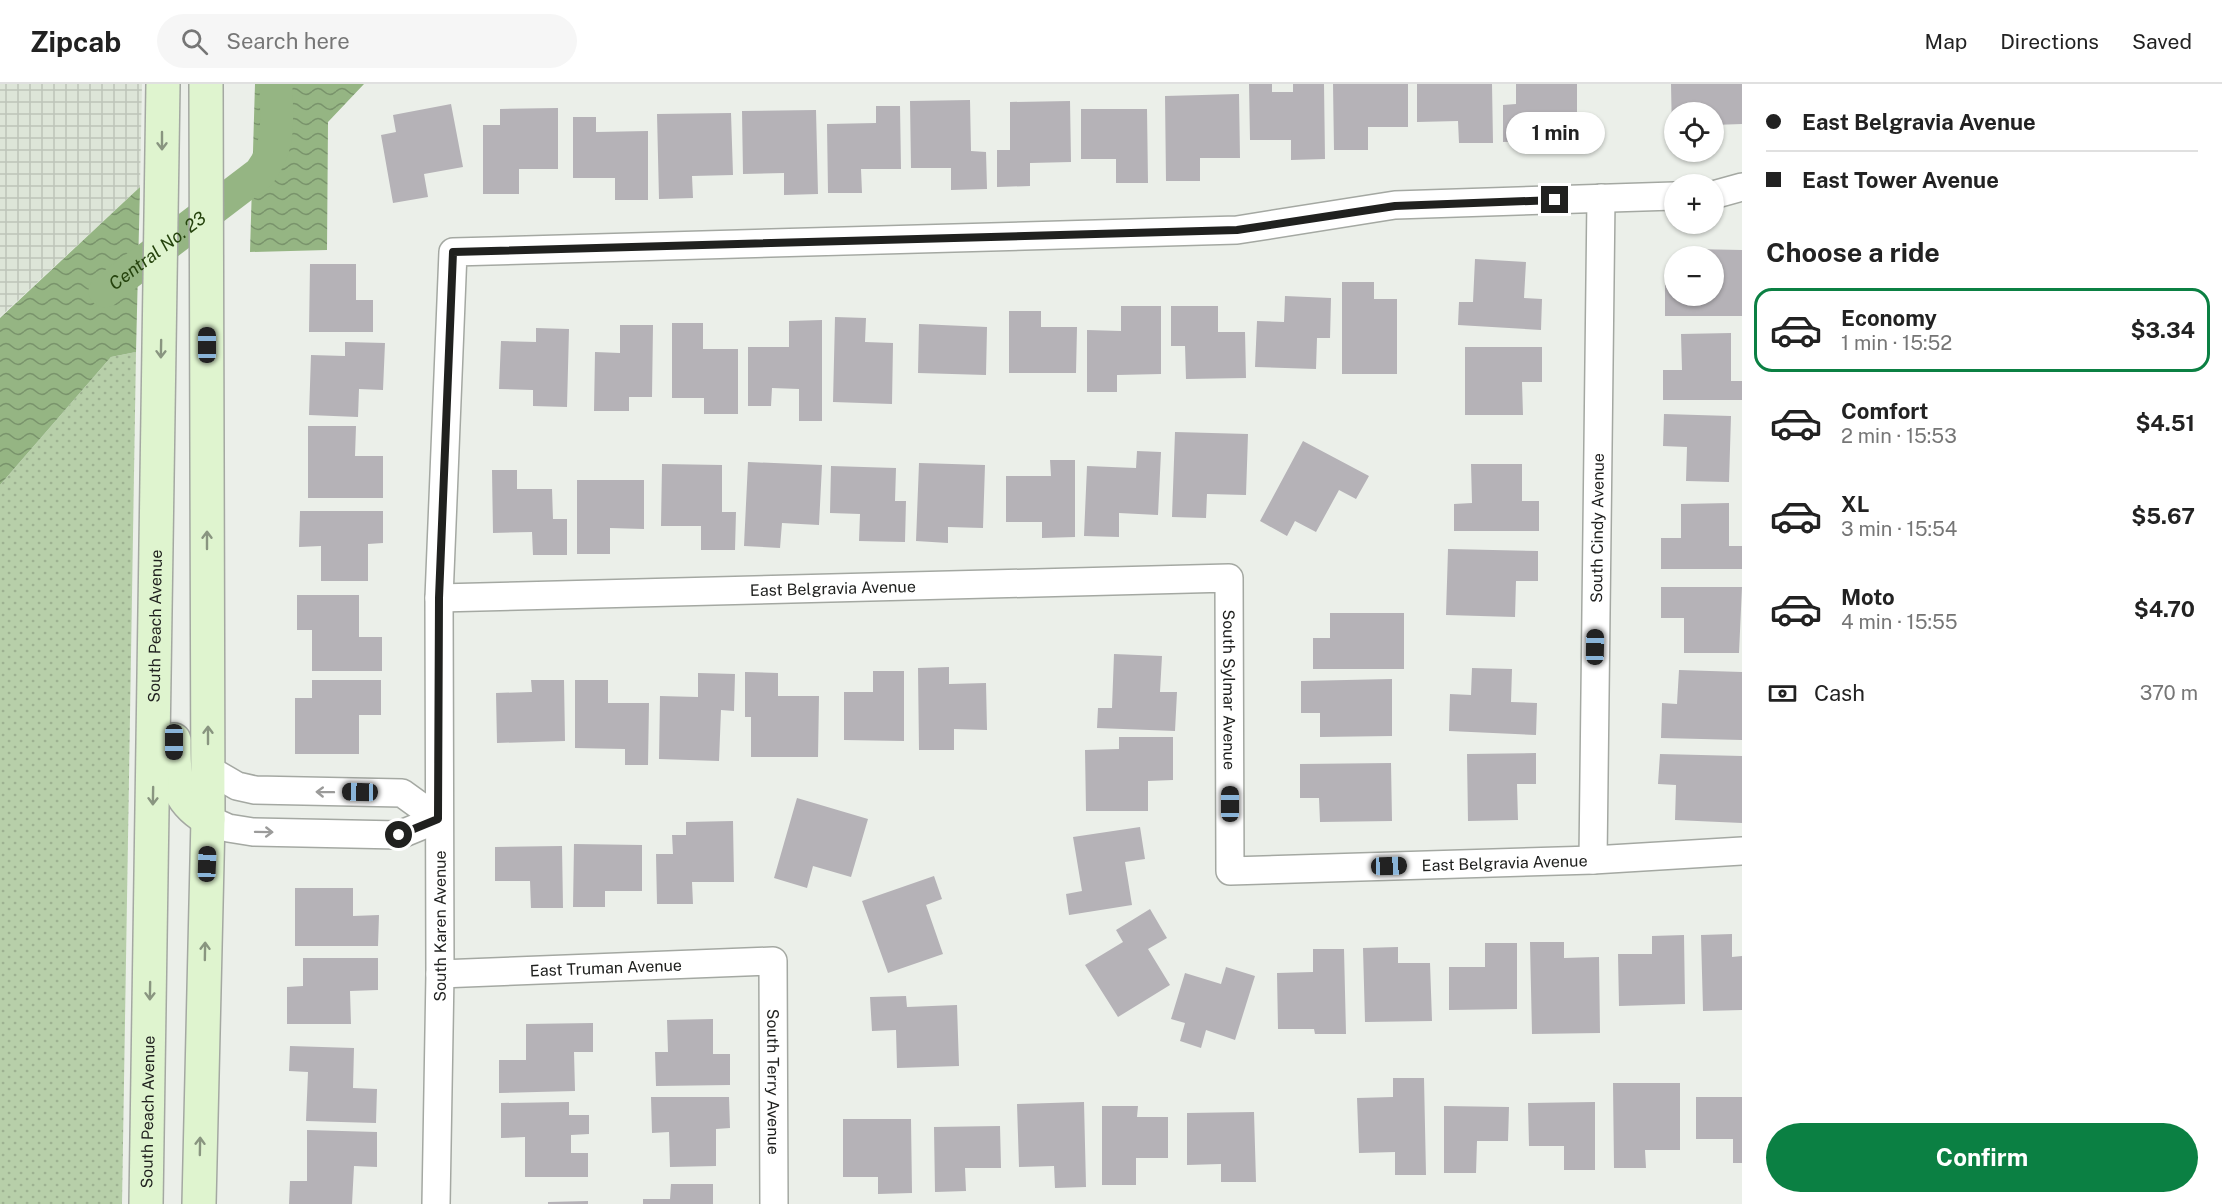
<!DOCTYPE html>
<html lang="en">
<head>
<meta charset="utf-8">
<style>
	body { margin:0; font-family:"Public Sans",sans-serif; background:#f6f6f6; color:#222; height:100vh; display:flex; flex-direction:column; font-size:22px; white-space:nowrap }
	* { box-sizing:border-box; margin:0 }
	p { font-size:20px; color:#767676 }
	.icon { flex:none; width:33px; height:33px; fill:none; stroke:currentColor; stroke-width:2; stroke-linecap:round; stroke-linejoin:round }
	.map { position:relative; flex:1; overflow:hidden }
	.sheet { display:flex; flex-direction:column; background:#fff; width:480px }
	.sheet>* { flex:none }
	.guide { display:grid; align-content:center; height:132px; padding:0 24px; background:#fff }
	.tools { position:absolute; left:1664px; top:18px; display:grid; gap:12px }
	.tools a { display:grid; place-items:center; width:60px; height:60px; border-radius:50%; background:#fff; box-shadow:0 2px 4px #0004; font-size:30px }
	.end { position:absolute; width:27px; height:27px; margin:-14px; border:8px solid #20211f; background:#fff; box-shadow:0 0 0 3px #fff }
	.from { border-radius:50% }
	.bubble { position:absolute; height:42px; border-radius:21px; background:#fff; box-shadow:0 2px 4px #0004; font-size:20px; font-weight:700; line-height:42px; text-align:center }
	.car { position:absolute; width:18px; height:36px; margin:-18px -9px; border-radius:8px; box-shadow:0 0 4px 2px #0007; background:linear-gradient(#222 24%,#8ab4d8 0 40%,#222 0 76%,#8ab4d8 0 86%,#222 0) }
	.guide b { display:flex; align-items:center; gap:21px; height:57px; font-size:22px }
	.guide b+b { border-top:2px solid #e0e0e0 }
	.guide i { width:15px; height:15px; background:#222 }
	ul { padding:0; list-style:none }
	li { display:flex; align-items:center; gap:18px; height:84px; margin:0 12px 9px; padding:0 12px; border:3px solid transparent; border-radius:18px }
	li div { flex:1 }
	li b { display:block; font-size:22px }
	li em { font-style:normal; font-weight:700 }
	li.selected { border-color:#0b8043 }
	li>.icon { width:54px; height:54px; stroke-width:1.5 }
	h2 { padding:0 24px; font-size:27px; line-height:72px }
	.pay { display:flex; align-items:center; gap:15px; height:66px; padding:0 24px; font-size:22px }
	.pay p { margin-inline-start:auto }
	.cta { display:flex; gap:12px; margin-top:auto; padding:12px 24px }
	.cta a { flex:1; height:69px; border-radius:36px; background:#0b8043; color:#fff; font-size:24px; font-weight:700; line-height:69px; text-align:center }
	header { display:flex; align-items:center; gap:36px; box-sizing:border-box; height:84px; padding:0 30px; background:#fff; border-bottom:2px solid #e0e0e0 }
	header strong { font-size:28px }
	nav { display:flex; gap:33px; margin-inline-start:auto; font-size:21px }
	.search { width:420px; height:54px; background:#f6f6f6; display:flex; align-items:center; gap:15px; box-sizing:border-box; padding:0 21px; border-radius:33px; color:#767676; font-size:22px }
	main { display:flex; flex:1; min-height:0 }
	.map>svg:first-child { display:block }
	.industrial { fill:url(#industrial-grid) }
	.green { fill:url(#green-dots) }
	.water { fill:url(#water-waves) }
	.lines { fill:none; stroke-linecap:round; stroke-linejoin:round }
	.canal { stroke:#95b583; stroke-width:33 }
	.building { fill:#b5b2b7 }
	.street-casing { stroke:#a4a8a2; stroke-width:30 }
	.secondary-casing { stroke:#a4a8a2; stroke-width:36 }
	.street { stroke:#fff; stroke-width:27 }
	.secondary { stroke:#dff4cf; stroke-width:33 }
	.oneway { stroke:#899580 }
	.oneway2 { stroke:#9b9b9a }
	.route { stroke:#20211f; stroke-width:8 }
	.labels { text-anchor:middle; stroke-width:5; stroke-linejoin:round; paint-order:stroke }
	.street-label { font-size:16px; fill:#20211f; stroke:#ebefe9 }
	.water-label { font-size:18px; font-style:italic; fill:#25430d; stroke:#ebefe9 }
</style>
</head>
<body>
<header>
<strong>Zipcab</strong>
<div class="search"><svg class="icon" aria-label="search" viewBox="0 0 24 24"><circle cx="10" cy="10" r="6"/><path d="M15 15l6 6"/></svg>Search here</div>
<nav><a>Map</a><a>Directions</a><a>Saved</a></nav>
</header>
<main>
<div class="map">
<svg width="1742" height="1120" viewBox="0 0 1742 1120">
	<defs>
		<pattern id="industrial-grid" width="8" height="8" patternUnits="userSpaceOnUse" patternTransform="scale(1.5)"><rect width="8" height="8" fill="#dde5d8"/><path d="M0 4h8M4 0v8" fill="none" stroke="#bdc4b9"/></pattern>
		<pattern id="green-dots" width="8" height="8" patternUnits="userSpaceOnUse" patternTransform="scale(1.5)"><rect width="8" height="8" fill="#b7cfa9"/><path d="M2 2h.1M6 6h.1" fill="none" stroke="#9db191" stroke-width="1.8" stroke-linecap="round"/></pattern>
		<pattern id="water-waves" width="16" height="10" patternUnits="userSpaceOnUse" patternTransform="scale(1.5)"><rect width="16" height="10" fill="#95b583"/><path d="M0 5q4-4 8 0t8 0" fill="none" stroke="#79936b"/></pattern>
	</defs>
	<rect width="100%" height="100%" fill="#ebefe9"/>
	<path class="industrial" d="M0,0H142L140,103L0,233Z"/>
	<path class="green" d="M136,268L122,1120H0V401L111,273Z"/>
	<path class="water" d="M255,0H364L328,38L327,166L250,168Z
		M140,103L136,268L111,273L0,401V234Z"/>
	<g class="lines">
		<path class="canal" id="s1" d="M105,207L260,89C282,59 276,36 276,0"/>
	</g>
	<path class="building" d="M1249,0H1272V8H1293V0H1324L1325,75L1291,76V56H1250Z
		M1333,0H1408V43H1368V66H1334Z
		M1417,0H1492L1493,59H1459L1458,37L1417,38Z
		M1516,0H1577V32L1537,33V57L1503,58V21L1516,20Z
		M1671,0H1742V40L1713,41V28H1674V51H1672Z
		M1239,10L1240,74H1200V97H1166L1165,12Z
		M970,16L971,67L986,68L987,105L951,106V84H911L910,17Z
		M1070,17L1071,78L1030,79V102L997,103V66H1010V18Z
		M451,20L463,83L424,90L428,113L393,119L381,51L396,48L393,31Z
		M876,22H900L901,85H861L862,109H828L827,40L876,39Z
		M558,24V85H519V110H483V41H500V25Z
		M1081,25H1147L1148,99H1116V75H1081Z
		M816,26L818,110L784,111V89L743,90L742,27Z
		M731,29L733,91L692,92L693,114L659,115L657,30Z
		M573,33H596V48L648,47V116H615V94H573Z
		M1692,165L1742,166V232H1665V201H1674V212H1713V172H1692Z
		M1475,175L1526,178L1524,214L1542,215L1541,246L1458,241L1459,218H1473Z
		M310,180H356V216H373V248H309Z
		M1342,198H1374V215H1397V290H1342Z
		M1285,212L1331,214L1330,254H1317L1316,285L1255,283L1257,237L1284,238Z
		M1121,222H1161V290L1117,291V308H1087V246L1121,247Z
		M1171,222H1218V248H1245L1246,294L1186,295L1185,262H1171Z
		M1009,227H1041V243H1077L1076,289H1009Z
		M835,233L866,234L865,258L893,259L892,320L833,318Z
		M822,236V337H799V305L772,304L771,322H748V263H789V237Z
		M672,239H703V265H738V330H704V314H672Z
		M919,240L987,243L986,291L918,289Z
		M620,241H653L652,313H629V327H594L595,268L620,269Z
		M536,244L569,245L567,323L533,322V306L499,305L501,257L536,258Z
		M1731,249V297H1742V316H1663V286H1682L1681,250Z
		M345,258L385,259L383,306L359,305L358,333L309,331L311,271L345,272Z
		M1465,263H1542V298H1522L1523,331H1465Z
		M1664,330L1731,332L1729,398L1686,397L1687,363L1663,362Z
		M308,342H356L355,372H383V414H308Z
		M1175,348L1248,350L1246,411L1207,410L1206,434L1172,433Z
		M1303,357L1369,392L1356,415L1339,406L1316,448L1295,437L1287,452L1260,437Z
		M1137,367L1161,368L1158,431L1119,429V453L1084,452L1087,382L1136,384Z
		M1050,376H1075V453L1042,454V438H1006V392H1051Z
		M748,378L822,381L819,441L782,439L780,464L744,462Z
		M919,379L985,381L983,444L948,443V459L916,457Z
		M662,380L722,381V428H736L735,466H701V442H661Z
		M1471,380H1522V417H1539V447H1454V420L1472,419Z
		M831,382L896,384L895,417H906L905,458L859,457L860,430L830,429Z
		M492,386H517V405H552L553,435H567V471H533L532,448L493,449Z
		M577,396H644V445L610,444V470H577Z
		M1729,419V462H1742V485H1661V454H1681V420Z
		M300,427H383V459L368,460V497H321V462L299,463Z
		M1448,465L1538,467V497H1516L1515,533L1446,531Z
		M1661,503H1742L1739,569H1684V534H1661Z
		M297,511H359V553H382V587H312V546H297Z
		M1330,529H1404V585H1313V554H1330Z
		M1114,570L1162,572L1160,608H1177L1175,647L1097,644L1098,624H1112Z
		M949,583V600L986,599L987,646L954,645V666H919L918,584Z
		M1472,584L1512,585L1511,618L1537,619L1536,651L1449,647L1450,610L1471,611Z
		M1679,586L1742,588V656L1661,654L1662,619L1677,620Z
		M873,587H904V657L844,656V608H873Z
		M745,588L778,589V612H819L818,673H751V633H745Z
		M698,589L735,590L734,627L721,626L719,677L659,675L660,612L698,613Z
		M1392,595V652L1320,653V629H1301V597Z
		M312,596H381V631H359V670H295V614H312Z
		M531,596H564L565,657L497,659L496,609L532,608Z
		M575,596H608V619H649L648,681H625V665L575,664Z
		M1119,653H1173V696L1148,697V727H1086L1085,666L1119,665Z
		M1536,669V700H1517L1518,736L1468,737L1467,670Z
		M1660,670L1742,672V739L1675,736L1676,701L1658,700Z
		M1391,679L1392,737L1320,738L1319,714H1300V680Z
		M797,714L868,735L851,793L813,782L807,804L774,794Z
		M733,737L734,798H692L693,820H657L656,770H673L672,751H686V738Z
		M1140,743L1145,775L1125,778L1132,821L1069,831L1066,810L1082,807L1073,753Z
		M574,760L642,761V807H605V823H573Z
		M562,762L563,824H531L530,797H495V763Z
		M934,792L942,815L926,821L943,870L888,889L862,817Z
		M295,804H353V832L379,831L378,862H295Z
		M1150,825L1167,854L1148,865L1170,901L1118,933L1085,881L1123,858L1116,846Z
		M1732,850V873L1742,872V926L1703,927L1701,851Z
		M1684,851L1685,920L1619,922L1618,870H1652V852Z
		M1530,858H1564V874L1599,873L1600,949L1532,950Z
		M1485,859H1517V925L1449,926V883H1485Z
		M1398,863V879H1430L1432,937L1365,938L1363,864Z
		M1313,865H1344L1346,950H1315L1314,945H1278L1277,889L1313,888Z
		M303,874H378V906L350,907L351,940H287V903L303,902Z
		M1226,883L1255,892L1235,956L1206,946L1201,964L1180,957L1185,939L1171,935L1185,889L1221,900Z
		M906,912L907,923L957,921L959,982L897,984L896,946L872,947L870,913Z
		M713,935V970H730V1001L656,1002L655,968H668L667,936Z
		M593,939V968H574L575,1007L499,1009V976H526V940Z
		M290,962L354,964L353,1004L377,1005L376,1039L306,1037L308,988L289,987Z
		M1393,994H1424L1426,1091H1395V1068L1359,1069L1357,1014L1393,1013Z
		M1613,999H1680V1066H1645L1646,1084H1614Z
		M651,1013H729L730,1044L716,1045V1082L670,1083L669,1048L652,1049Z
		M1696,1013H1742V1079H1733V1055H1696Z
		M569,1018V1031H589V1050L571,1051V1069H588V1093H525V1053L501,1054V1019Z
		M1084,1018L1086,1103L1055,1104L1054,1082L1019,1083L1017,1020Z
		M1595,1018V1086H1564V1062H1529L1528,1019Z
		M1102,1022H1138L1137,1033H1168V1074H1136V1101H1102Z
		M1444,1022L1509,1023L1508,1057H1477L1476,1089H1444Z
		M1254,1028L1256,1098H1221V1080L1187,1081V1029Z
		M843,1035H911L912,1109L878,1110V1093H843Z
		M1000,1042L1001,1084H965L966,1107L935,1108L934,1043Z
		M307,1046L377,1048V1083L354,1082L352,1120H289L290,1097H307Z
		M671,1100H713V1120H643V1115H670Z
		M588,1117V1120H548V1118Z"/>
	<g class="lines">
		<defs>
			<g id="street">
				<path d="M1713,111L1742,103"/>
				<path id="s2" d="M439,514L1229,494L1230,787L1593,776L1742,767"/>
				<path d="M208,685L237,702L255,706L402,709L438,735"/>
				<path d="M208,735L228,744L253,748L399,751L438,735"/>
				<path id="s3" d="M1593,776L1601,114"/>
				<path id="s4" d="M440,890L773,877L774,1120"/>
				<path id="s5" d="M436,1120L440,890L439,514L453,168L1237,146L1395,121L1674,112"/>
			</g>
			<g id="secondary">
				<path d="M174,656C174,692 174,715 208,735"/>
				<path id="s6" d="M146,1120L163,0"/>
				<path d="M199,1120L208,735L206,0"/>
			</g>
		</defs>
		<use href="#street" class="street-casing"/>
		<use href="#secondary" class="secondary-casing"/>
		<use href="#street" class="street"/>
		<use href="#secondary" class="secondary"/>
	</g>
	<defs><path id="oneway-shaft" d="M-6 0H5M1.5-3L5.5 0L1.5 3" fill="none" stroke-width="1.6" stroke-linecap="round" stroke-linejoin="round" transform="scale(1.5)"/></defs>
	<g class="oneway">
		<use href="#oneway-shaft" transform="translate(162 57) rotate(90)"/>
		<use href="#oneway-shaft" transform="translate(161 265) rotate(91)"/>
		<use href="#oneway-shaft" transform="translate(207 456) rotate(-90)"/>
		<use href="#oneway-shaft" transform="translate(208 651) rotate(-90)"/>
		<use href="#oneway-shaft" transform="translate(153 712) rotate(91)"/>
		<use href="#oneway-shaft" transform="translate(205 867) rotate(-89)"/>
		<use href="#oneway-shaft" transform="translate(150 907) rotate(91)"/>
		<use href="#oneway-shaft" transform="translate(200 1062) rotate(-89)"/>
	</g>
	<g class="oneway2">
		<use href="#oneway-shaft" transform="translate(325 708) rotate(-179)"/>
		<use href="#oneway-shaft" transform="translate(264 748) rotate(1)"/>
	</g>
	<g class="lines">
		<path class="route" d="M399,751L438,735L439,514L453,168L1237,146L1395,122L1555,116"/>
	</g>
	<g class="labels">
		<g class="street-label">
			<text dy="6" stroke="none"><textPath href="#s3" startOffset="332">South Cindy Avenue</textPath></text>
			<text dy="6" stroke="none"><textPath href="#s2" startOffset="394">East Belgravia Avenue</textPath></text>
			<text dy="6" stroke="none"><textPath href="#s6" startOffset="578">South Peach Avenue</textPath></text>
			<text dy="6" stroke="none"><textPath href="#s2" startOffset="902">South Sylmar Avenue</textPath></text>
			<text dy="6" stroke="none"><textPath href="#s2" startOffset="1358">East Belgravia Avenue</textPath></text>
			<text dy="6" stroke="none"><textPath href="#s5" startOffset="278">South Karen Avenue</textPath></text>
			<text dy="6" stroke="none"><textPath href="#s4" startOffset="166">East Truman Avenue</textPath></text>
			<text dy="6" stroke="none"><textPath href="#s4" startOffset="454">South Terry Avenue</textPath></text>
			<text dy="6" stroke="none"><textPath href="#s6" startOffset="92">South Peach Avenue</textPath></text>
		</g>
		<g class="water-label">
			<text dy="6" stroke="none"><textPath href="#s1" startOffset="66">Central No. 23</textPath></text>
		</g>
	</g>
</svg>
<div class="tools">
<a><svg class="icon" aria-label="locate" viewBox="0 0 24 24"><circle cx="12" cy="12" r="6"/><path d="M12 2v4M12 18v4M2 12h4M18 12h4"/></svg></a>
<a>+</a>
<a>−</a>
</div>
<i class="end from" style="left:399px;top:751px"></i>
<i class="end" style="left:1555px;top:116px"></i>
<div class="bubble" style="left:1506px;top:28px;width:99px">1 min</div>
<i class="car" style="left:207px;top:261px;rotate:0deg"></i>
<i class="car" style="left:1595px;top:563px;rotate:1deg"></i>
<i class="car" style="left:174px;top:658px;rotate:180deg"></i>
<i class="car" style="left:360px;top:708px;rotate:271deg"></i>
<i class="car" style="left:1230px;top:720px;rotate:0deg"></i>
<i class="car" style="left:207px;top:780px;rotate:2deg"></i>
<i class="car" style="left:1389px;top:782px;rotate:88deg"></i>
</div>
<section class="sheet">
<div class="guide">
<b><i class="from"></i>East Belgravia Avenue</b>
<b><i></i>East Tower Avenue</b>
</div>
<h2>Choose a ride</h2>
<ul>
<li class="selected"><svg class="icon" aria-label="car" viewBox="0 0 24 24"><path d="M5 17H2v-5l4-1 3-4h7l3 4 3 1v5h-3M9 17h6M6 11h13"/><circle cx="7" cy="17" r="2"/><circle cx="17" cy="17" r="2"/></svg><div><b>Economy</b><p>1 min · 15:52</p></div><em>$3.34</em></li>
<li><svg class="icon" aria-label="car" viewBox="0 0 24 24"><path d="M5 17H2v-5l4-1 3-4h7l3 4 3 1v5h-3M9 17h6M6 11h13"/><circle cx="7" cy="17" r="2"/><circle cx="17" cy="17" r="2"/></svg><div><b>Comfort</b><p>2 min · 15:53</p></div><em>$4.51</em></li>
<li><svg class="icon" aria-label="car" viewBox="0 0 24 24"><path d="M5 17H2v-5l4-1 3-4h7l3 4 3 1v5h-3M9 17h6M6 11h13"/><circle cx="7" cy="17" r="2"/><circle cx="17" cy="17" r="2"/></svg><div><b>XL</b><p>3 min · 15:54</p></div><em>$5.67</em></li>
<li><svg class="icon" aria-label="car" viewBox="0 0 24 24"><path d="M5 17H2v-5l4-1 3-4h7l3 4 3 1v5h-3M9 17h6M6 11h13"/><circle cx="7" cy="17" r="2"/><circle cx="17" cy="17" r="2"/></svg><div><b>Moto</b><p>4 min · 15:55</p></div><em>$4.70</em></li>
</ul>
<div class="pay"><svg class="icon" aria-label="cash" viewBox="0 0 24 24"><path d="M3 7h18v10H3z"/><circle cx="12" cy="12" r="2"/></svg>Cash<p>370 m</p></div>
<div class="cta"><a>Confirm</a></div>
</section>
</main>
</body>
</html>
